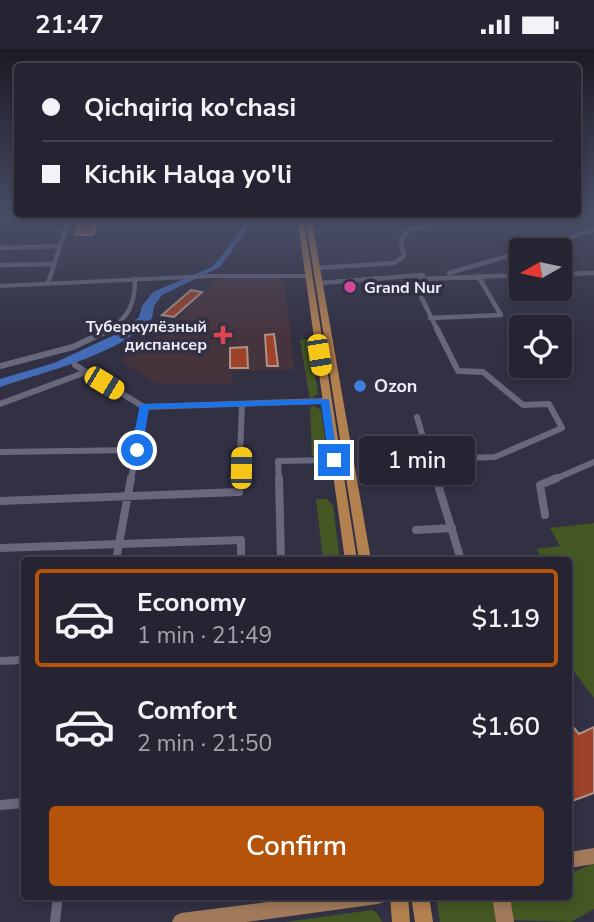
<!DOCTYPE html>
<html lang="en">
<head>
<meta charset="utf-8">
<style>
	body { margin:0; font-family:"Nunito Sans",sans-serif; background:#32303e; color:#f1f3f6; height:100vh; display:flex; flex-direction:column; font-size:26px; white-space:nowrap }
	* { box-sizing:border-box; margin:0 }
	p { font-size:23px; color:#a4a4ac }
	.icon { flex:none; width:38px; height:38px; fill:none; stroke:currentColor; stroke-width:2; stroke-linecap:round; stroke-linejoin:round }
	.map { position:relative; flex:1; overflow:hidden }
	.sheet { position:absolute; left:21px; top:508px; width:551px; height:343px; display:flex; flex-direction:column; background:#262432; border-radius:7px; box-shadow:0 4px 10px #0003,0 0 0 2px #42414d }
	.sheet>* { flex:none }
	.guide { position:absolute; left:14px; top:14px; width:567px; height:154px; border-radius:7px; box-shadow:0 4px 10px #0003,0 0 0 2px #42414d; display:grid; align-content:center; height:154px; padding:0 28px; background:#262432 }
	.needle { width:46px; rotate:261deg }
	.fabs { position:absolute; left:509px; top:189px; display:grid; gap:14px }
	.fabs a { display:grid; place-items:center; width:63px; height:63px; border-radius:7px; background:#262432; box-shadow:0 4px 10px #0003,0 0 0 2px #42414d; font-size:35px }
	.end { position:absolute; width:32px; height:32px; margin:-16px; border:9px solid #1a73e8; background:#fff; box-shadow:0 0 0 4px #fff }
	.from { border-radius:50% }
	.bubble { position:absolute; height:49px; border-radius:7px; background:#262432; box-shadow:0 4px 10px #0003,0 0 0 2px #42414d; font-size:23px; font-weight:600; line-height:49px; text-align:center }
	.car { position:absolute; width:21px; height:42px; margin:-21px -10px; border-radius:9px; box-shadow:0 0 5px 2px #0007; background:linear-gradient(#f5c518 24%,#345 0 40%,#f5c518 0 76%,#345 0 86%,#f5c518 0) }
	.guide b { display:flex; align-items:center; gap:24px; height:66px; font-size:26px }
	.guide b+b { border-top:2px solid #42414d }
	.guide i { width:18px; height:18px; background:#f1f3f6 }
	ul { padding:12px 0 0; list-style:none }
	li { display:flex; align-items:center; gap:21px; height:98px; margin:0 14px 10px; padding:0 14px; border:4px solid transparent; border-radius:7px }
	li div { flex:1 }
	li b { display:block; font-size:26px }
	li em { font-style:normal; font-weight:600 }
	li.current { border-color:#b45309 }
	li>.icon { width:63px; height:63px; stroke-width:1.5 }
	.button { display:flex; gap:14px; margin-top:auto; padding:14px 28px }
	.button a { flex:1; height:80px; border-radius:7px; background:#b45309; color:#fff; font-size:28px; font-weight:600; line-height:80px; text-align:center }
	.status { display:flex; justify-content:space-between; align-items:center; height:49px; padding:0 35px; background:#262432; direction:ltr }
	.status svg { height:19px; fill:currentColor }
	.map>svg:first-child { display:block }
	.medical { fill:#46343d }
	.green { fill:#445723 }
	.water { fill:#446bb8 }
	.building { fill:#9e4229; stroke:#ad938b; stroke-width:2 }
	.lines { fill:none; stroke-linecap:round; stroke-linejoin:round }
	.minor-far3 { stroke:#68677c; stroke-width:4.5 }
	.minor-far2 { stroke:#68677c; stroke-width:6 }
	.minor-far1 { stroke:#68677c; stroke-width:8 }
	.minor { stroke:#68677c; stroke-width:10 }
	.tertiary { fill:#68677c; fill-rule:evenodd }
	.primary { fill:#a07a5b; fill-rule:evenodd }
	.trunk { fill:#b38050; fill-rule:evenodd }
	.route { fill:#1a73e8 }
	.hotel-dot { fill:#d1479c; stroke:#323043; stroke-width:2.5 }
	.health-dot { fill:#e0444e; stroke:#323043; stroke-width:2.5 }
	.shop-dot { fill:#3f7fe0; stroke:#323043; stroke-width:2.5 }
	.labels { text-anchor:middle; stroke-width:7; stroke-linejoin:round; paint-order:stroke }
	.far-poi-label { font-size:16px; font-weight:bold; fill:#ececf8; stroke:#323043; text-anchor:start }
	.poi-label { font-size:18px; font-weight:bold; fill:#ececf8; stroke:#323043; text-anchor:start }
</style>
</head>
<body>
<div class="status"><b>21:47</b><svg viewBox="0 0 49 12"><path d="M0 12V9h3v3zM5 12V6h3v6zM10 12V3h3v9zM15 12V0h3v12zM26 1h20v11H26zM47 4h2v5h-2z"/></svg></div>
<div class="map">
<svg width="594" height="873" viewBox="0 0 594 873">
	<rect width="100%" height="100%" fill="#323043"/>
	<path class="medical" d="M284,227L294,321L233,322L232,336L155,334L120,311L170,278L216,230Z"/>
	<path class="green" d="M306,290L311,297L318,345L310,350L300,291Z
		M314,357L321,361L327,405L322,409L312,407L310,358Z
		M316,450H327L333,457L340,511H323Z
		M594,474V649L569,616V511H543L536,500L560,497L550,479Z
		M594,814V860L571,873L513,871L510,847H569V825Z
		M436,847H494L498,873H440Z
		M372,861L377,864L382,873H285Z"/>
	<path class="water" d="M249,167H255V170L220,218L162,246L154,257L152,269C120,306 46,322 0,338V330L54,314L125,281L139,268L142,257L153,243L212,218L236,189Z"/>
	<path class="building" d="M80,172H96L93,186H76Z
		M191,241L202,243L174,268L162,266Z
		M274,285L278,317H267L265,286Z
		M247,298L248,319H230V299Z
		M573,678L579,685L594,678V744L569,753V680Z"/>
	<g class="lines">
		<path class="minor-far3" d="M0,199L60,197
			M528,201L594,181
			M0,216L55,215
			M317,219L394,214L404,207L401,191L410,180L473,171L479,167
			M449,224L522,203
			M560,225L594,224
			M48,234L70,167
			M319,234L423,226
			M430,269L501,266L478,227
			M108,282C129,268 135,255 135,230
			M438,282L414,233L422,230L522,226"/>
		<path class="minor-far2" d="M75,316L144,358L325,352
			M0,317L73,298L111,280
			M0,355L86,323
			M417,368L436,431
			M0,403L137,401
			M433,410L495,408L562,379L549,355L523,356L483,323L458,322L437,280
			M131,431L144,358
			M239,431L242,355
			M279,431L278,412L334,411
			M553,431L594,413"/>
		<path class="minor-far1" d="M279,429L281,511
			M436,429L461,511
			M0,452L239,443V429
			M545,466L540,436L557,429
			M416,481L452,479
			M0,499L241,491V511
			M116,511L131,429
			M0,612L24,611"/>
		<path class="minor" d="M0,756L24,754
			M55,873L58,847"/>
		<path class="tertiary" d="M210,225H308L311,227L308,229H210L0,239V235Z"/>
		<path class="primary" d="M594,799V815L569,819V803Z
			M314,847H387L384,853L378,855L246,873H172L175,867L181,864Z
			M492,847H510L514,873H496Z"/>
		<path class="trunk" d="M297,167H303L357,511H345Z
			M305,167H311L371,511H359Z
			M390,847H408L410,873H392Z
			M411,847H429L433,873H415Z"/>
	</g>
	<linearGradient id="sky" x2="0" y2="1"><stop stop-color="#1c1a25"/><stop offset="0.58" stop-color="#494e66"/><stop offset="1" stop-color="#494e66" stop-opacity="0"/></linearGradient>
	<rect width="594" height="289" fill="url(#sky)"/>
	<path class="route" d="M329,350L338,414L329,411L321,355L149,360L142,401L137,404L131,401L140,355Z"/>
	<circle class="hotel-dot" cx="350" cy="238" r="7"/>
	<path class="health-dot" d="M219.5 275.5h7v7h7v7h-7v7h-7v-7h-7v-7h7z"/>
	<circle class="shop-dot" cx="360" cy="337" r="7"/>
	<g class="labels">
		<g class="far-poi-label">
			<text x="364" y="244">Grand Nur</text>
			<text x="207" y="283" text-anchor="end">Туберкулёзный<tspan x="207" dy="18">диспансер</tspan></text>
		</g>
		<g class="poi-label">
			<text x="374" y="343">Ozon</text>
		</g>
	</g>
</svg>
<div class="fabs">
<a><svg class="needle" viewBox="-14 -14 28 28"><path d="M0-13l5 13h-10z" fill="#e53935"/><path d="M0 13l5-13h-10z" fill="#a4a4ac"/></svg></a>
<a><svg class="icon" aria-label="locate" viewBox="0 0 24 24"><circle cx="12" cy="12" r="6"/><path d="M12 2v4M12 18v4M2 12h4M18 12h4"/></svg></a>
</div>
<i class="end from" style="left:137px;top:401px"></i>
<i class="end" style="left:334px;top:411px"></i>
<div class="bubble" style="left:359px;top:387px;width:116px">1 min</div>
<i class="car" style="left:319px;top:306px;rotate:171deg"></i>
<i class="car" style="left:104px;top:334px;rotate:121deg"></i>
<i class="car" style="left:241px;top:419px;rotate:1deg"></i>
<div class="guide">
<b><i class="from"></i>Qichqiriq ko'chasi</b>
<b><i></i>Kichik Halqa yo'li</b>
</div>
<section class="sheet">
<ul>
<li class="current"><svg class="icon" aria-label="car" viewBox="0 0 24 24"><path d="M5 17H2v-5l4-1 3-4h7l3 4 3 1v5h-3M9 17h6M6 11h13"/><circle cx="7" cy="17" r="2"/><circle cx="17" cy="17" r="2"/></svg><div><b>Economy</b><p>1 min · 21:49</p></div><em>$1.19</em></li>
<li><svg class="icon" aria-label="car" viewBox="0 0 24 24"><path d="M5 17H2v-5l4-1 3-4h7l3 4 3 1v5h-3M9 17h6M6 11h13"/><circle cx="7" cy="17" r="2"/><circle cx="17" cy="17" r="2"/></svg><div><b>Comfort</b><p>2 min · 21:50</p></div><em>$1.60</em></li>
</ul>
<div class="button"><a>Confirm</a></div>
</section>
</div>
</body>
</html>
